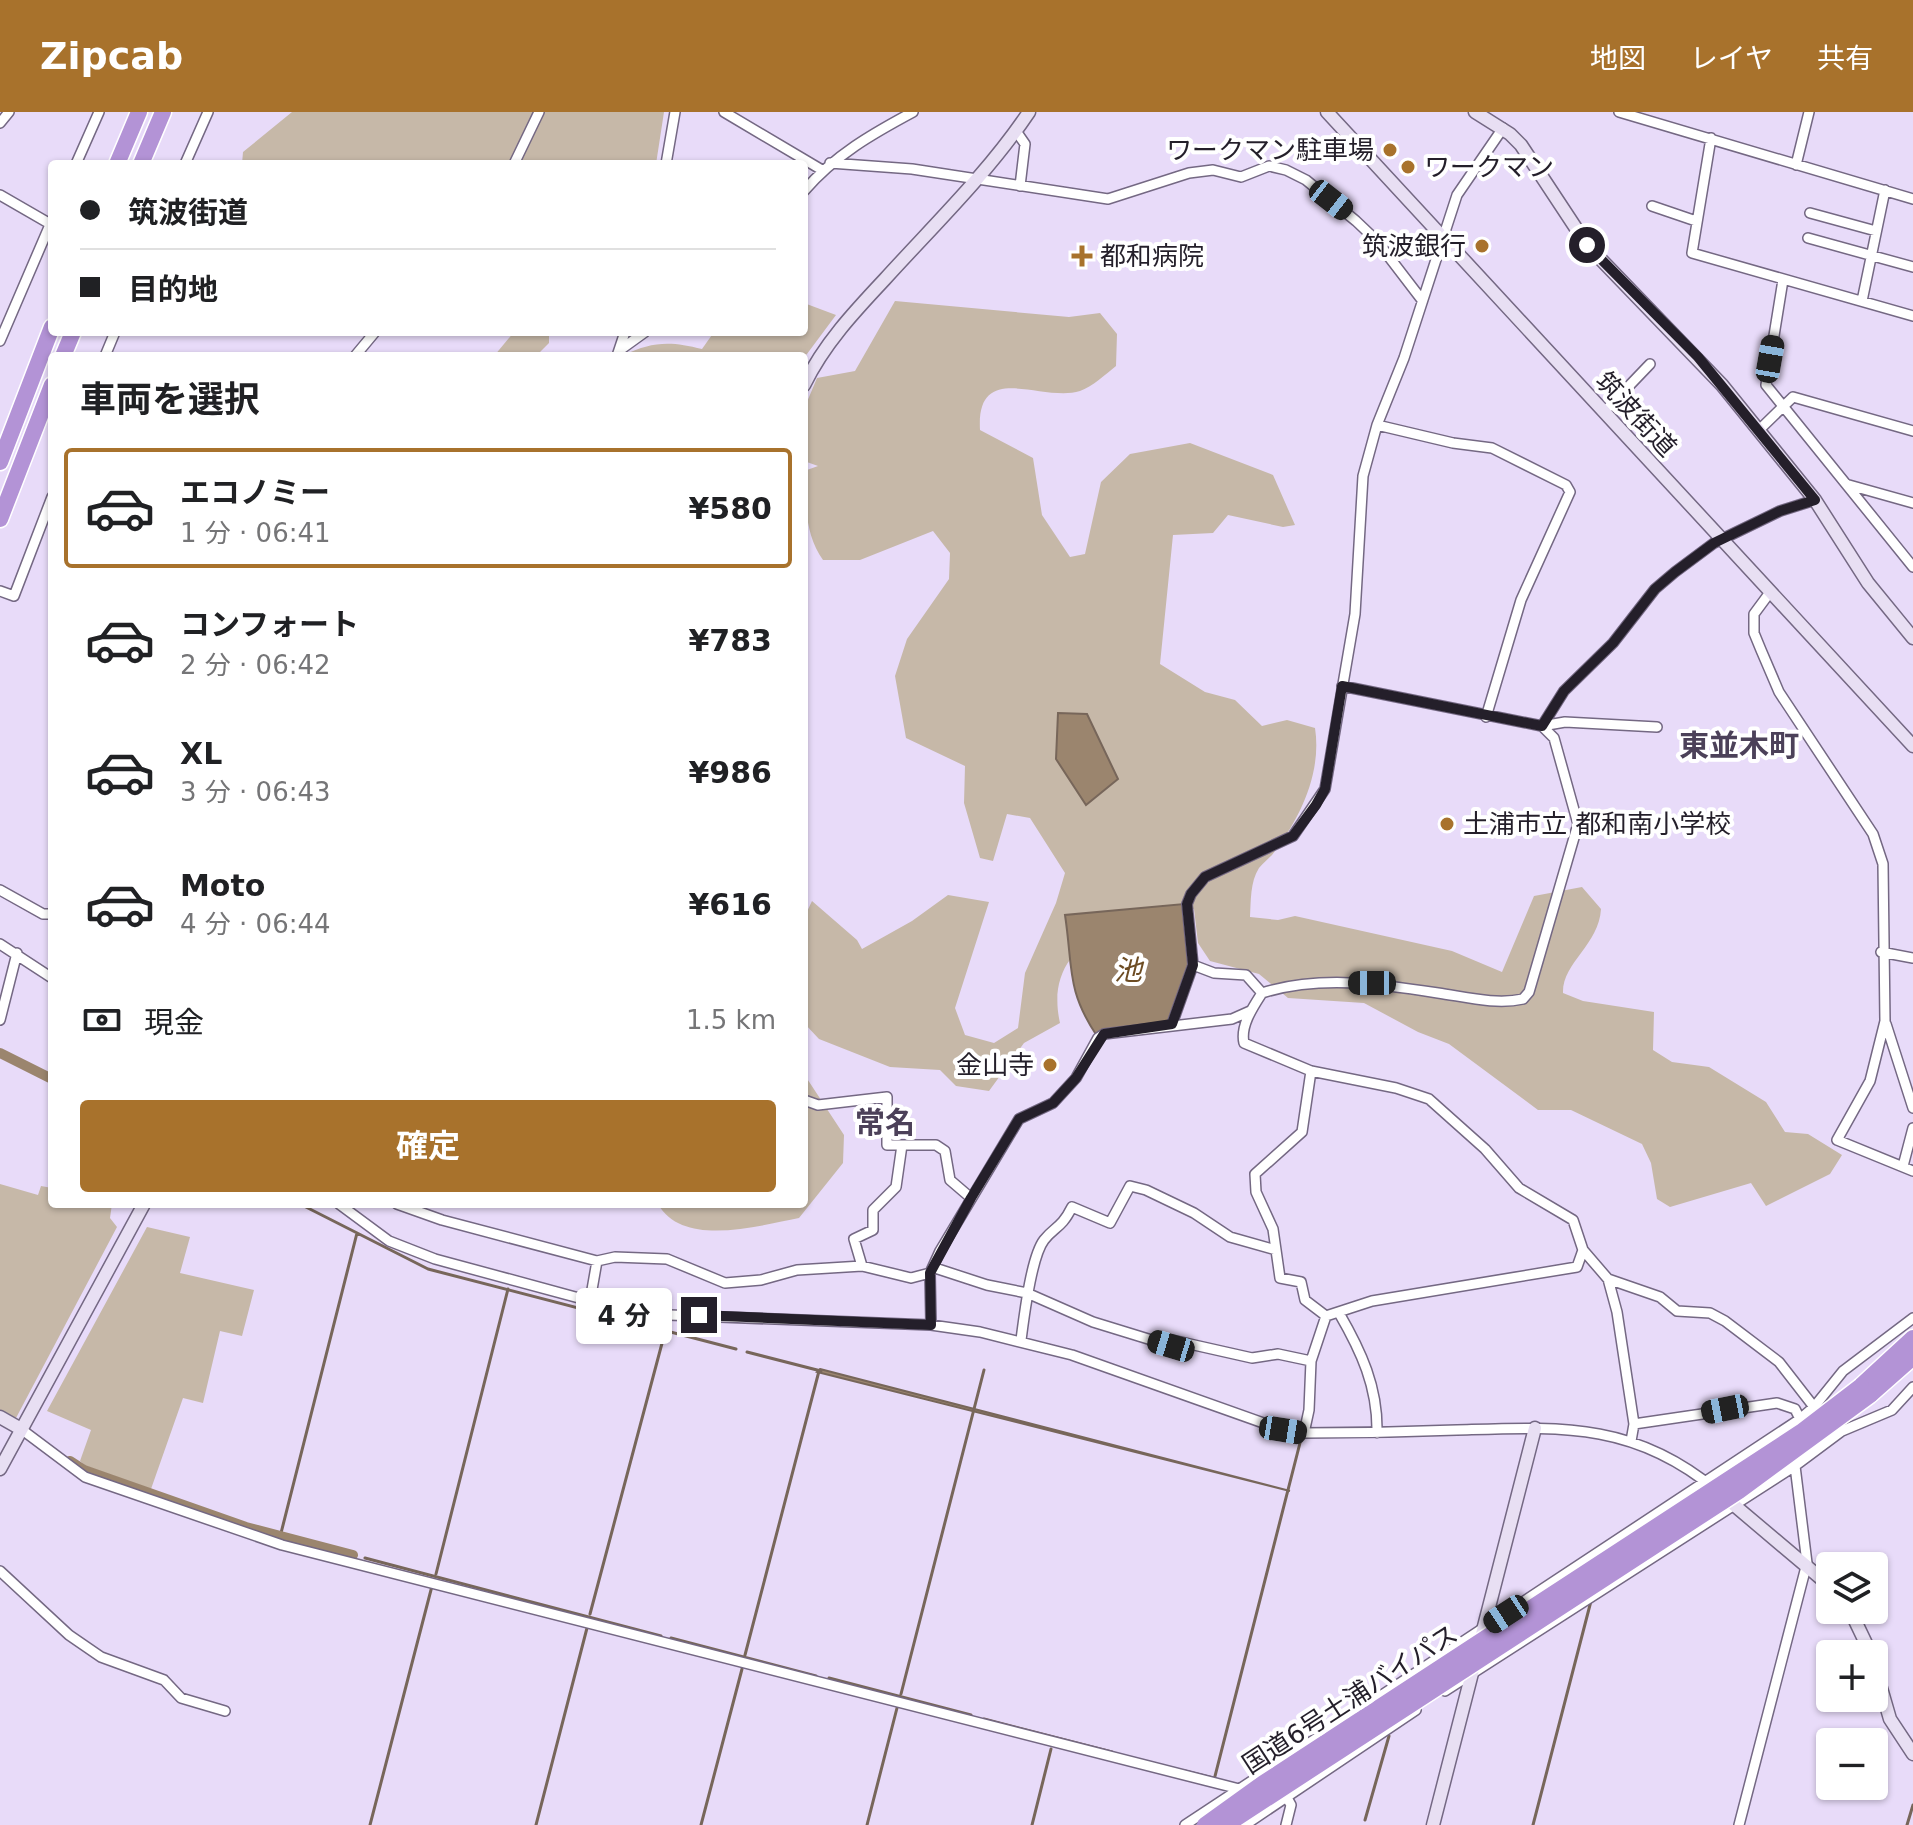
<!DOCTYPE html>
<html lang="ja">
<head>
<meta charset="utf-8">
<style>
	body { margin:0; font-family:"DejaVu Sans","Noto Sans JP",sans-serif; background:#f6f6f6; color:#202124; height:100vh; display:flex; flex-direction:column; font-size:30px; white-space:nowrap }
	* { box-sizing:border-box; margin:0 }
	p { font-size:26px; color:#757577 }
	.icon { flex:none; width:44px; height:44px; fill:none; stroke:currentColor; stroke-width:2; stroke-linecap:round; stroke-linejoin:round }
	.map { position:relative; flex:1; overflow:hidden }
	.side { position:absolute; left:48px; top:240px; width:760px; height:856px; display:flex; flex-direction:column; background:#fff; border-radius:8px; box-shadow:0 2px 6px #0004 }
	.side>* { flex:none }
	.guide { position:absolute; left:48px; top:48px; width:760px; height:176px; border-radius:8px; box-shadow:0 2px 6px #0004; display:grid; align-content:center; height:176px; padding:0 32px; background:#fff }
	.buttons { position:absolute; left:1816px; top:1440px; display:grid; gap:16px }
	.buttons a { display:grid; place-items:center; width:72px; height:72px; border-radius:8px; background:#fff; box-shadow:0 2px 6px #0004; font-size:40px }
	.end { position:absolute; width:36px; height:36px; margin:-18px; border:10px solid #241f2a; background:#fff; box-shadow:0 0 0 4px #fff }
	.from { border-radius:50% }
	.bubble { position:absolute; height:56px; border-radius:8px; background:#fff; box-shadow:0 2px 6px #0004; font-size:26px; font-weight:700; line-height:56px; text-align:center }
	.car { position:absolute; width:24px; height:48px; margin:-24px -12px; border-radius:10px; box-shadow:0 0 6px 2px #0007; background:linear-gradient(#222 24%,#8ab4d8 0 40%,#222 0 76%,#8ab4d8 0 86%,#222 0) }
	.guide b { display:flex; align-items:center; gap:28px; height:76px; font-size:30px }
	.guide b+b { border-top:2px solid #e0e0e0 }
	.guide i { width:20px; height:20px; background:#202124 }
	ul { padding:0; list-style:none }
	li { display:flex; align-items:center; gap:24px; height:120px; margin:0 16px 12px; padding:0 16px; border:4px solid transparent; border-radius:8px }
	li div { flex:1 }
	li b { display:block; font-size:30px }
	li em { font-style:normal; font-weight:700 }
	li.on { border-color:#a8722c }
	li>.icon { width:72px; height:72px; stroke-width:1.5 }
	h2 { padding:0 32px; font-size:36px; line-height:96px }
	.pay { display:flex; align-items:center; gap:20px; height:88px; padding:0 32px; font-size:30px }
	.pay p { margin-inline-start:auto }
	.cta { display:flex; gap:16px; margin-top:auto; padding:16px 32px }
	.cta a { flex:1; height:92px; border-radius:8px; background:#a8722c; color:#fff; font-size:32px; font-weight:700; line-height:92px; text-align:center }
	header { display:flex; align-items:center; gap:48px; box-sizing:border-box; height:112px; padding:0 40px; background:#a8722c; color:#fff }
	header strong { font-size:38px }
	nav { display:flex; gap:44px; margin-inline-start:auto; font-size:28px }
	.map>svg:first-child { display:block }
	.green { fill:#c6b8a8 }
	.water { fill:#9b856e; stroke:#77665a; stroke-width:2 }
	.lines { fill:none; stroke-linecap:round; stroke-linejoin:round }
	.stream { stroke:#77665a; stroke-width:3 }
	.canal { stroke:#9b856e; stroke-width:10 }
	.street-casing { stroke:#746883; stroke-width:12 }
	.secondary-casing { stroke:#746883; stroke-width:15 }
	.highway-casing { stroke:#fff; stroke-width:19 }
	.street { stroke:#fff; stroke-width:9 }
	.secondary { stroke:#e8dff3; stroke-width:12 }
	.highway { stroke:#b393d6; stroke-width:16 }
	.highway-bridge-casing { stroke:#fff; stroke-width:19; stroke-linecap:butt }
	.highway-bridge { stroke:#b393d6; stroke-width:16 }
	.route { stroke:#241f2a; stroke-width:10 }
	.poi-dot { fill:#a8722c; stroke:#fff; stroke-width:3 }
	.labels { text-anchor:middle; stroke-width:8; stroke-linejoin:round; paint-order:stroke }
	.poi-label { font-size:26px; fill:#241f2a; stroke:#fff; text-anchor:end }
	.street-label { font-size:26px; fill:#241f2a; stroke:#fff }
	.water-label { font-size:28px; font-style:italic; fill:#6d4c23; stroke:#fff }
	.quarter-label { font-size:30px; font-weight:bold; fill:#4c4159; stroke:#fff }
</style>
</head>
<body>
<header>
<strong>Zipcab</strong>
<nav><a>地図</a><a>レイヤ</a><a>共有</a></nav>
</header>
<div class="map">
<svg width="1913" height="1713" viewBox="0 0 1913 1713">
	<rect width="100%" height="100%" fill="#e8dbf9"/>
	<path class="green" d="M292,0H664L656,52H242L243,40Z
		M895,189L1069,205L1100,201L1117,222L1116,254C1106,262 1092,275 1080,279C1042,291 976,247 980,318L1033,346L1042,403L1070,445L1085,442L1101,370L1130,342L1190,331L1273,363L1295,413L1283,415L1228,403L1213,421L1173,423L1160,552L1205,580L1235,588L1262,614L1287,608L1315,616C1322,661 1300,707 1272,743C1268,747 1263,751 1259,756C1250,770 1251,789 1250,805L1278,808L1295,804L1452,839L1502,860L1534,784L1582,775L1601,797C1599,833 1562,851 1563,881L1583,889L1654,900L1653,938L1672,950L1709,955L1766,990L1785,1020L1808,1022L1842,1043L1830,1062L1766,1094L1751,1071L1670,1095L1657,1087L1651,1051L1642,1032L1571,998H1538L1449,932L1418,920L1364,891L1288,886L1259,862L1210,849L1198,831L1194,797C1129,805 1041,826 1060,911L1024,931L989,979L956,974L940,958L890,955L819,927L804,911V806L812,789L857,828L862,837L912,809L948,783L989,790L955,896L965,923L994,931L1018,916L1025,861L1056,791L1065,761L1030,706L1007,702L993,749L980,746L964,691L965,654L906,626L895,564L907,527L949,467L950,441L933,419L860,448H823C805,423 804,388 807,358L818,354L804,349V297L817,266L855,259Z
		M804,191L836,203L804,246L622,244C652,229 671,229 702,237L714,220H804Z
		M514,220H549V231L536,244H494Z
		M804,962L844,1023L843,1051L799,1106C757,1114 683,1136 658,1092H804Z
		M0,1072L38,1083L41,1074L52,1076V1092H112L110,1106L117,1115L16,1306L0,1299Z
		M147,1115L190,1125L180,1161L254,1178L242,1224L220,1219L203,1291L183,1286L151,1377L86,1354L80,1349L91,1318L47,1299Z"/>
	<path class="water" d="M1058,601L1087,602L1118,667L1086,693L1056,647Z
		M1184,792L1191,853L1171,910L1097,924C1066,878 1073,855 1065,803Z
		M820,1257L1290,1379L817,1260Z"/>
	<g class="lines">
		<path class="stream" d="M300,1092L428,1157L736,1237
			M747,1240L821,1259
			M280,1425L357,1121
			M365,1446L661,1524
			M436,1462L508,1177
			M590,1502L665,1220
			M671,1526L816,1564
			M745,1543L819,1259
			M829,1566L971,1603
			M901,1582L984,1258
			M984,1607L1112,1640
			M1185,1659L1213,1666
			M1214,1668L1301,1327
			M1365,1708L1389,1624
			M370,1713L432,1474
			M536,1713L587,1516
			M701,1713L742,1557
			M867,1713L897,1596
			M1032,1713L1051,1637
			M1533,1713L1591,1489
			M1907,1713L1913,1693"/>
		<path class="canal" d="M0,941L52,967
			M70,1349L84,1358L246,1415L353,1443"/>
		<defs>
			<path id="street" d="M724,0L822,58
				M1619,0L1913,87
				M0,11L9,0
				M1016,19L1025,32L1020,74
				M1711,26L1692,141L1913,204
				M830,51L912,57L1108,87L1189,61L1213,58L1241,65L1269,54L1286,58L1306,68L1356,109L1376,128L1422,188
				M76,52L99,0
				M185,52L208,0
				M514,52L539,0
				M666,52L675,0
				M1796,53L1809,0
				M804,79C835,43 872,22 913,0
				M0,83L52,113
				M1652,94L1696,109
				M1810,101L1876,119
				M1808,126L1913,155
				M1783,168L1766,273L1913,455
				M1862,189L1885,78
				M0,229L52,108
				M620,238L645,220
				M105,244L115,220
				M355,244L375,220
				M617,244L625,220
				M1604,300L1650,252
				M1377,313L1453,331L1492,336L1566,373L1570,380L1521,488L1486,605
				M1758,319L1793,285L1913,319
				M1849,373L1913,391
				M0,479L14,484L52,385
				M1771,479L1754,502V521L1761,538L1779,580L1873,722L1883,752L1885,909L1870,969L1837,1028L1913,1059
				M1342,574L1542,614L1565,610L1657,615
				M1542,614L1564,579L1613,531L1655,477L1675,460L1714,431L1780,399L1815,388
				M0,778L43,802H52
				M0,832L52,866
				M1881,840L1913,846
				M1193,853L1214,861L1246,863L1262,881
				M0,908L17,841
				M1172,912L1193,853L1187,792L1191,782L1205,765L1293,724L1325,677L1355,502L1363,364L1377,313L1404,246L1457,83L1503,16
				M1886,912L1913,996
				M1311,959L1302,1020L1255,1062L1256,1080L1273,1117L1280,1166L1301,1170L1305,1188L1326,1204
				M804,988L818,993L887,985V1033H936L945,1039L950,1068L971,1086
				M1903,1054L1913,1016
				M339,1092L389,1129L435,1147L590,1189L643,1202L931,1213L980,1220L1072,1243L1283,1318L1304,1321C1355,1321 1406,1320 1457,1318C1559,1315 1633,1309 1716,1378
				M397,1092L442,1108L597,1149L615,1145L667,1147L725,1171L761,1168L797,1158L862,1154L911,1166L930,1161L940,1139L1019,1007L1053,991L1076,966L1098,926L1104,922L1232,907L1250,899
				M1583,1138L1608,1167L1660,1185L1677,1199L1710,1201L1725,1209L1779,1250L1814,1295
				M862,1154L854,1127L873,1118V1098L896,1075L902,1033
				M935,1156L987,1173L1027,1181L1093,1210L1171,1234L1172,1228L1252,1246L1278,1242L1311,1249
				M930,1161L931,1213
				M1608,1167L1617,1200L1634,1312L1631,1329
				M590,1189L597,1149
				M1339,1201C1361,1239 1378,1275 1377,1321
				M1326,1204L1372,1189L1577,1155L1583,1138L1573,1108L1519,1076L1485,1037L1429,987L1396,976L1311,959L1244,931C1240,914 1253,895 1262,881C1320,863 1380,872 1438,881C1466,885 1496,893 1523,887L1529,880L1578,712L1554,626L1542,614
				M1021,1228C1024,1205 1031,1145 1044,1128C1055,1114 1061,1117 1072,1095L1110,1111L1130,1074L1146,1078L1194,1101L1230,1125L1276,1138
				M1634,1312L1777,1291L1795,1297L1800,1307
				M21,1317L85,1365L282,1433L1251,1680
				M1304,1321L1309,1298L1311,1249L1326,1204
				M0,1459L69,1523L101,1545L164,1568L181,1586L225,1599
				M1445,1579L1795,1354L1842,1319L1892,1298L1913,1275
				M1185,1713L1800,1307L1814,1295L1843,1259L1913,1206
				M1245,1713L1416,1598
				M1286,1713L1291,1693L1286,1684
				M1739,1713L1807,1451L1795,1354"/>
			<path id="secondary" d="M1327,0L1913,634
				M1475,0L1510,22L1521,33L1587,133L1722,273L1815,388L1868,471L1913,526
				M804,273C824,232 854,200 885,167C934,113 988,61 1029,0
				M0,1305L21,1317
				M0,1357L144,1092
				M1734,1393L1830,1474
				M1850,1498L1871,1542
				M1874,1552L1890,1607L1913,1642
				M1433,1713L1535,1316"/>
			<path id="highway" d="M117,52L139,0
				M141,52L163,0
				M63,244L73,220
				M0,350L52,215
				M0,407L52,273
				M1861,1274L1913,1226
				M1870,1283L1913,1245"/>
		</defs>
		<use href="#street" class="street-casing"/>
		<use href="#secondary" class="secondary-casing"/>
		<use href="#highway" class="highway-casing"/>
		<use href="#street" class="street"/>
		<use href="#secondary" class="secondary"/>
		<use href="#highway" class="highway"/>
		<defs>
			<path id="highway-bridge" d="M1205,1713L1262,1672L1801,1320L1861,1274
				M1226,1713L1739,1379L1870,1283"/>
		</defs>
		<use href="#highway-bridge" class="highway-bridge-casing"/>
		<use href="#highway-bridge" class="highway-bridge"/>
	</g>
	<g class="lines">
		<path class="route" d="M699,1203L931,1213L930,1161L971,1086L1019,1007L1053,991L1076,966L1104,922L1172,912L1193,853L1187,792L1191,782L1205,765L1293,724L1316,693L1325,677L1342,574L1542,614L1564,579L1613,531L1655,477L1675,460L1714,431L1780,399L1815,388L1698,245L1587,133"/>
	</g>
	<g class="poi-dot">
		<circle cx="1390" cy="38" r="8"/>
		<circle cx="1408" cy="55" r="8"/>
		<circle cx="1482" cy="134" r="8"/>
		<path d="M1078 132h8v8h8v8h-8v8h-8v-8h-8v-8h8z"/>
		<circle cx="1447" cy="712" r="8"/>
		<circle cx="1050" cy="953" r="8"/>
	</g>
	<g class="labels">
		<g class="poi-label">
			<text x="1374" y="47">ワークマン駐車場</text>
			<text x="1424" y="64" text-anchor="start">ワークマン</text>
			<text x="1466" y="143">筑波銀行</text>
			<text x="1100" y="153" text-anchor="start">都和病院</text>
			<text x="1463" y="721" text-anchor="start">土浦市立 都和南小学校</text>
			<text x="1034" y="962">金山寺</text>
		</g>
		<g class="street-label">
			<text transform="translate(1636 302) rotate(47)" y="9">筑波街道</text>
			<text transform="translate(1350 1587) rotate(-33)" y="9">国道6号土浦バイパス</text>
		</g>
		<g class="water-label">
			<text x="1128" y="868">池</text>
		</g>
		<g class="quarter-label">
			<text x="1739" y="644">東並木町</text>
			<text x="885" y="1021">常名</text>
		</g>
	</g>
</svg>
<div class="buttons">
<a><svg class="icon" aria-label="layers" viewBox="0 0 24 24"><path d="M12 4l9 5-9 5-9-5zM3 14l9 5 9-5"/></svg></a>
<a>+</a>
<a>−</a>
</div>
<i class="end from" style="left:1587px;top:133px"></i>
<i class="end" style="left:699px;top:1203px"></i>
<div class="bubble" style="left:576px;top:1176px;width:96px">4 分</div>
<i class="car" style="left:1331px;top:88px;rotate:128deg"></i>
<i class="car" style="left:1770px;top:247px;rotate:10deg"></i>
<i class="car" style="left:1372px;top:871px;rotate:270deg"></i>
<i class="car" style="left:1171px;top:1234px;rotate:287deg"></i>
<i class="car" style="left:1725px;top:1297px;rotate:259deg"></i>
<i class="car" style="left:1283px;top:1318px;rotate:99deg"></i>
<i class="car" style="left:1506px;top:1502px;rotate:237deg"></i>
<div class="guide">
<b><i class="from"></i>筑波街道</b>
<b><i></i>目的地</b>
</div>
<section class="side">
<h2>車両を選択</h2>
<ul>
<li class="on"><svg class="icon" aria-label="car" viewBox="0 0 24 24"><path d="M5 17H2v-5l4-1 3-4h7l3 4 3 1v5h-3M9 17h6M6 11h13"/><circle cx="7" cy="17" r="2"/><circle cx="17" cy="17" r="2"/></svg><div><b>エコノミー</b><p>1 分 · 06:41</p></div><em>¥580</em></li>
<li><svg class="icon" aria-label="car" viewBox="0 0 24 24"><path d="M5 17H2v-5l4-1 3-4h7l3 4 3 1v5h-3M9 17h6M6 11h13"/><circle cx="7" cy="17" r="2"/><circle cx="17" cy="17" r="2"/></svg><div><b>コンフォート</b><p>2 分 · 06:42</p></div><em>¥783</em></li>
<li><svg class="icon" aria-label="car" viewBox="0 0 24 24"><path d="M5 17H2v-5l4-1 3-4h7l3 4 3 1v5h-3M9 17h6M6 11h13"/><circle cx="7" cy="17" r="2"/><circle cx="17" cy="17" r="2"/></svg><div><b>XL</b><p>3 分 · 06:43</p></div><em>¥986</em></li>
<li><svg class="icon" aria-label="car" viewBox="0 0 24 24"><path d="M5 17H2v-5l4-1 3-4h7l3 4 3 1v5h-3M9 17h6M6 11h13"/><circle cx="7" cy="17" r="2"/><circle cx="17" cy="17" r="2"/></svg><div><b>Moto</b><p>4 分 · 06:44</p></div><em>¥616</em></li>
</ul>
<div class="pay"><svg class="icon" aria-label="cash" viewBox="0 0 24 24"><path d="M3 7h18v10H3z"/><circle cx="12" cy="12" r="2"/></svg>現金<p>1.5 km</p></div>
<div class="cta"><a>確定</a></div>
</section>
</div>
</body>
</html>
